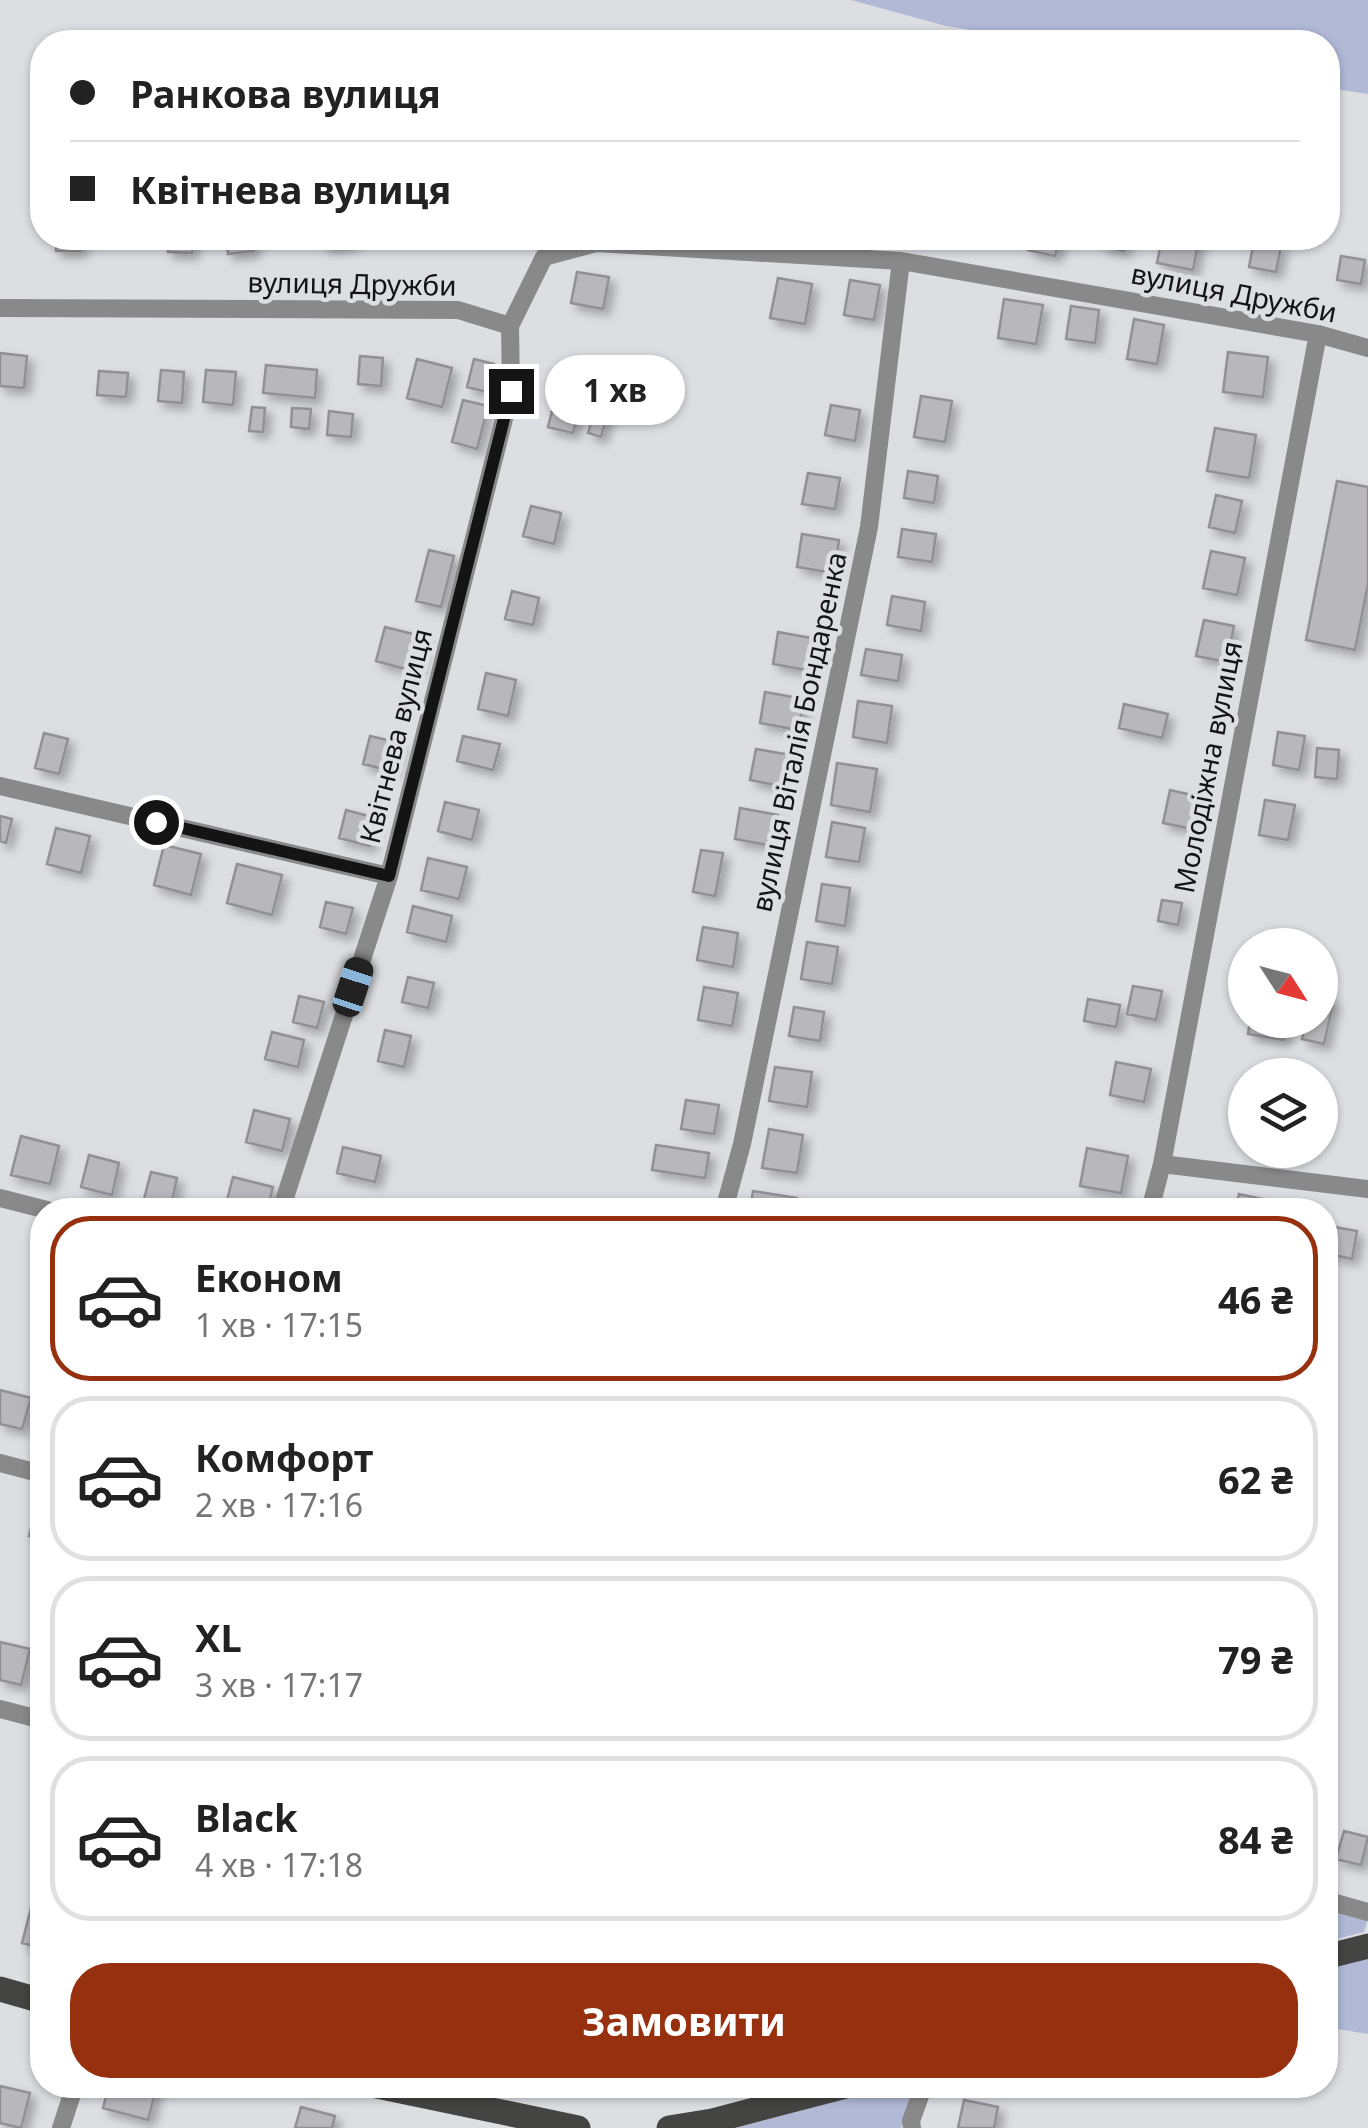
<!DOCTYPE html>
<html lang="uk">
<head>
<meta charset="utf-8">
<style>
	body { margin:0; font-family:"Noto Sans",sans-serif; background:#f6f6f6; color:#222; height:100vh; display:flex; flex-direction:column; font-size:38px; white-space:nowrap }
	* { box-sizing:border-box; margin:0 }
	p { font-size:32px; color:#767676 }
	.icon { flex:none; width:55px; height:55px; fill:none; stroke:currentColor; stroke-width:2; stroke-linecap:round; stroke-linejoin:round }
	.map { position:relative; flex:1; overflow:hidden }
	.drawer { position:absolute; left:30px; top:1198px; width:1308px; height:900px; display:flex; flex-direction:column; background:#fff; border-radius:40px; box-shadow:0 2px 8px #0004 }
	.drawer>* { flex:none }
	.banner { position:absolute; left:30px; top:30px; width:1310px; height:220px; border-radius:40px; box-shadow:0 2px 8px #0004; display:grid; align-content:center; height:220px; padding:0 40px; background:#fff }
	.needle { width:65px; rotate:126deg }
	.controls { position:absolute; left:1228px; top:928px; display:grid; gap:20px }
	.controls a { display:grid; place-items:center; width:110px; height:110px; border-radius:50%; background:#fff; box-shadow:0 2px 8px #0004; font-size:50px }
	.end { position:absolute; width:45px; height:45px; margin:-22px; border:12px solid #141415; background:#fff; box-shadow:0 0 0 5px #fff }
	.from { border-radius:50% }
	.bubble { position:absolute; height:70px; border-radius:35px; background:#fff; box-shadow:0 2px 8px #0004; font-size:32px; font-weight:700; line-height:70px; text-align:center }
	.car { position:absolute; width:30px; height:60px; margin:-30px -15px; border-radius:12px; box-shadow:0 0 8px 2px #0007; background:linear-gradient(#222 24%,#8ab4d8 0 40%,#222 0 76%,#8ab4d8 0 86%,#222 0) }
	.banner b { display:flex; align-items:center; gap:35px; height:95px; font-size:38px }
	.banner b+b { border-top:2px solid #e0e0e0 }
	.banner i { width:25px; height:25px; background:#222 }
	ul { padding:18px 0 0; list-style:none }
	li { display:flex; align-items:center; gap:30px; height:165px; margin:0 20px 15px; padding:0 20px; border:5px solid #e0e0e0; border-radius:40px }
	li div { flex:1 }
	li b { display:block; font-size:38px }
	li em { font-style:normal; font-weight:700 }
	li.selected { border-color:#97300f }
	li>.icon { width:90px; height:90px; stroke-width:1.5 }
	.cta { display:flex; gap:20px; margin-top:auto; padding:20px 40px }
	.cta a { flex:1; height:115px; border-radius:40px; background:#97300f; color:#fff; font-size:40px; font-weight:700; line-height:115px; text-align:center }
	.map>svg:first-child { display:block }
	.green { fill:#b1b9d7 }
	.building { fill:#b8b7bb; stroke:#929094; stroke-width:2.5; filter:url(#shadow) }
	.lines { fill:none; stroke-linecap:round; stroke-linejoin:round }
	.minor { stroke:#888988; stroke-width:18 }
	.primary { stroke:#444542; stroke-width:25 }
	.route { stroke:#141415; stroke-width:12 }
	.labels { text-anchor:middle; stroke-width:9; stroke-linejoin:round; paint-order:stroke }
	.street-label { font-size:28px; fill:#141415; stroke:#dddee2 }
</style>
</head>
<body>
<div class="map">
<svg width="1368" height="2128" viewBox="0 0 1368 2128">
	<defs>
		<filter id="shadow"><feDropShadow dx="6" dy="6" stdDeviation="5" flood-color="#0004"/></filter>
	</defs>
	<rect width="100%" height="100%" fill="#dddee2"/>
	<path class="green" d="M851,0H1368V94L1328,88V42H1049L946,26Z
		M1325,1907L1368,1919L1364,1932L1325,1942Z
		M1368,1957V2034L1325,2027V1969Z
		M896,2085H910L912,2100L901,2128H735Z"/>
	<path class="building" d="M56,238H81V251H56Z
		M168,238H193L192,253L168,252Z
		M226,238H253L254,251L228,254Z
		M323,238H351V244L325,247Z
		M1031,238H1060L1055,256L1028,250Z
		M1103,238H1127L1124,251L1101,246Z
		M1162,238H1199L1193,270L1157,263Z
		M1254,241L1281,246L1276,272L1249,267Z
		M1341,256L1365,260L1361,284L1337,280Z
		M577,272L609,277L603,309L571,303Z
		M778,278L812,284L805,324L770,318Z
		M850,280L880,285L874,320L844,315Z
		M1004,299L1043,305L1036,344L998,338Z
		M1071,306L1099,310L1095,343L1066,339Z
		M1134,319L1164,325L1157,364L1127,359Z
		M1228,352L1268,357L1263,397L1223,392Z
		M0,353L27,356L24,388L0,386Z
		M360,356L383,358L381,386L358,384Z
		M417,359L452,368L442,407L407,398Z
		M474,359L494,364L487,392L467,387Z
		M266,365L317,370L315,398L263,393Z
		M161,370L184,372L182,403L158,401Z
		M206,370L236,372L233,405L203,402Z
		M99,371L128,373L126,397L97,395Z
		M921,396L952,401L945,442L914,437Z
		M463,400L488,406L477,449L452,442Z
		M554,403L579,409L573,433L548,427Z
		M831,405L860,410L855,441L825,435Z
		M252,407L265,408L263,432L249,431Z
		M292,408L311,409L309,429L291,427Z
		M595,409L608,412L601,437L588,433Z
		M329,411L353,414L351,437L327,435Z
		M1215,428L1256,435L1249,478L1207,471Z
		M908,471L938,476L934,503L904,498Z
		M808,473L840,478L835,509L802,504Z
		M1337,481L1368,487V584L1355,650L1306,640Z
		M1216,495L1242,501L1235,533L1209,527Z
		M531,506L561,513L554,544L523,536Z
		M902,529L936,534L932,562L898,557Z
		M802,534L839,540L834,573L797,567Z
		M429,550L454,556L441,607L416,601Z
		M1211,551L1245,558L1237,595L1203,588Z
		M512,591L539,598L533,625L505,619Z
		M892,596L925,602L921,631L887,625Z
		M1204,620L1234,626L1227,662L1196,656Z
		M385,627L425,637L416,672L376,661Z
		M778,632L817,639L811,671L773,664Z
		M866,649L902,655L898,681L861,675Z
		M486,673L516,680L508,716L478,709Z
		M765,692L804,699L798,730L760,723Z
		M858,701L892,706L887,743L853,737Z
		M1124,704L1168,714L1162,738L1119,728Z
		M1278,732L1305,736L1299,770L1273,765Z
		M44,733L68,739L59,774L35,768Z
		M370,736L400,743L392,771L363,764Z
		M463,736L500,744L493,770L457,761Z
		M1317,748L1339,750L1337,779L1315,777Z
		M756,749L791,755L785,787L750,780Z
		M837,763L877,769L870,812L831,805Z
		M1170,790L1200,797L1193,829L1163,823Z
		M1265,800L1295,805L1288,840L1259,835Z
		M445,802L479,810L472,840L438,831Z
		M740,808L778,815L773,846L735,839Z
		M346,810L376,818L370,846L339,838Z
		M0,816L12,819L6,843L0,841Z
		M832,822L865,828L859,862L826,857Z
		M56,828L90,836L81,873L47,864Z
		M164,845L201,854L191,895L154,885Z
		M701,850L723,853L715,896L693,892Z
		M428,858L467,867L459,899L421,890Z
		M237,864L282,875L272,915L227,903Z
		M822,884L850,888L845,926L816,921Z
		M1162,900L1182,903L1178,925L1158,921Z
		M326,902L353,908L346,934L320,927Z
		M413,906L452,916L446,942L407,932Z
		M703,927L738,933L733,967L697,960Z
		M807,942L838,947L832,984L801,979Z
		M408,977L434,983L428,1008L402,1002Z
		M1133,986L1162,991L1156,1020L1127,1014Z
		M704,987L738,993L732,1026L698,1020Z
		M1320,995L1334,999L1324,1044L1302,1039L1306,1020H1320Z
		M299,996L324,1002L317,1028L293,1022Z
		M1088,999L1120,1005L1116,1027L1084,1021Z
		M794,1007L824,1012L820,1041L789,1036Z
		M1250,1020H1288L1284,1040L1248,1034Z
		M385,1030L411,1036L404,1067L378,1061Z
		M272,1032L304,1040L298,1067L265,1059Z
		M1116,1062L1151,1069L1144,1102L1110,1095Z
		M775,1067L812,1072L807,1107L769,1101Z
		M686,1100L719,1105L714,1134L681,1129Z
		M254,1110L290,1119L282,1151L246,1142Z
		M769,1129L803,1135L797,1173L762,1168Z
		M21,1136L59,1146L50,1184L11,1175Z
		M656,1145L709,1153L705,1178L652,1170Z
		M343,1147L381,1156L375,1182L337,1173Z
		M1087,1148L1128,1156L1121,1193L1080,1186Z
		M89,1155L119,1163L112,1195L81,1187Z
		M151,1172L177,1178L170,1210L143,1203Z
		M233,1177L273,1187L267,1210L225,1208Z
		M753,1191L797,1198L795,1210H750Z
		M1239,1194L1262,1199L1259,1210H1235Z
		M1329,1226L1357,1231L1352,1259L1325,1253Z
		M41,1254L42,1255V1287L33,1285Z
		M0,1390L31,1398L22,1429L0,1424Z
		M38,1502L42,1503V1540L29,1536Z
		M0,1642L30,1649L21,1685L0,1680Z
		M1344,1831L1368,1837L1361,1865L1336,1859Z
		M32,1904L42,1906V1948L22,1943Z
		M109,2085H157L148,2120L103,2108Z
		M0,2086L30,2093L21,2128L0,2123Z
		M964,2100L998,2107L994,2128H958Z
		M301,2107L335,2116L332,2128H295Z"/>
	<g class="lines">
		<path class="minor" d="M0,308L458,310L510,326L544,257L596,243L901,261L1318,334L1368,348
			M0,786L389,876
			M1162,1164L1368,1189
			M0,1198L47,1210
			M281,1210L389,876L511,391L510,326
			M724,1210L742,1144L869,527L901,261
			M1150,1210L1162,1164L1318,334
			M0,1463L42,1474
			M0,1709L42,1720
			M1325,1900L1368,1912
			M61,2128L75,2085
			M912,2128L911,2121L924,2085"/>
		<path class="primary" d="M1325,1957L1368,1946
			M0,1989L42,2001
			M372,2085L578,2128
			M669,2128L712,2121L850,2085"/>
	</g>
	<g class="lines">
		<path class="route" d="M156,822L389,876L511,391"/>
	</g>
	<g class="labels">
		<g class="street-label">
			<text transform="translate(352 284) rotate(1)" y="10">вулиця Дружби</text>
			<text transform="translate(1234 293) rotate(11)" y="10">вулиця Дружби</text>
			<text transform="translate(799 732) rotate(-78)" y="10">вулиця Віталія Бондаренка</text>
			<text transform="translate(396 736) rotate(-76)" y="10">Квітнева вулиця</text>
			<text transform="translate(1208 767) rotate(-79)" y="10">Молодіжна вулиця</text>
		</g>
	</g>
</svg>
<div class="controls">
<a><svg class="needle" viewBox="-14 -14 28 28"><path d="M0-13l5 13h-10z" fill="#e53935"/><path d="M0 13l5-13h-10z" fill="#767676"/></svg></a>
<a><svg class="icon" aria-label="layers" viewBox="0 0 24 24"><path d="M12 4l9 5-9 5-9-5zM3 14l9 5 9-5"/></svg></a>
</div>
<i class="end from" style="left:156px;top:822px"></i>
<i class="end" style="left:511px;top:391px"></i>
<div class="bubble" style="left:545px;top:355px;width:140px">1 хв</div>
<i class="car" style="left:353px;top:987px;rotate:18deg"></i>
<div class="banner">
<b><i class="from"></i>Ранкова вулиця</b>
<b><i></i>Квітнева вулиця</b>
</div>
<section class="drawer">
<ul>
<li class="selected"><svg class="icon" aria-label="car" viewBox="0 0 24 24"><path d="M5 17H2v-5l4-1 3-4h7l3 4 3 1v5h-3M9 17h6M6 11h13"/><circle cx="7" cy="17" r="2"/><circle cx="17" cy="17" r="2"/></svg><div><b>Економ</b><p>1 хв · 17:15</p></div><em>46 ₴</em></li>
<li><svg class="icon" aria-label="car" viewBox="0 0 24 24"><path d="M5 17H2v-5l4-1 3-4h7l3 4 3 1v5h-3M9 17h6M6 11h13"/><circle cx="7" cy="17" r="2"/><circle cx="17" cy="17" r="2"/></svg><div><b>Комфорт</b><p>2 хв · 17:16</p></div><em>62 ₴</em></li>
<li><svg class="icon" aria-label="car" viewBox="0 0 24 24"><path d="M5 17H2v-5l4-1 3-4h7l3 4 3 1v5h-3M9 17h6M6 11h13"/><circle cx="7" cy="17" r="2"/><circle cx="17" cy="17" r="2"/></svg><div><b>XL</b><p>3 хв · 17:17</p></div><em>79 ₴</em></li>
<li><svg class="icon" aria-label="car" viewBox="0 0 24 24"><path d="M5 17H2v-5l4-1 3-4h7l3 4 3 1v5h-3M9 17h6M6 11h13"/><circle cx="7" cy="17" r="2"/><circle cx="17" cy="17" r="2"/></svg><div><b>Black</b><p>4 хв · 17:18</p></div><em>84 ₴</em></li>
</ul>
<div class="cta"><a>Замовити</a></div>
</section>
</div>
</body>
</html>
